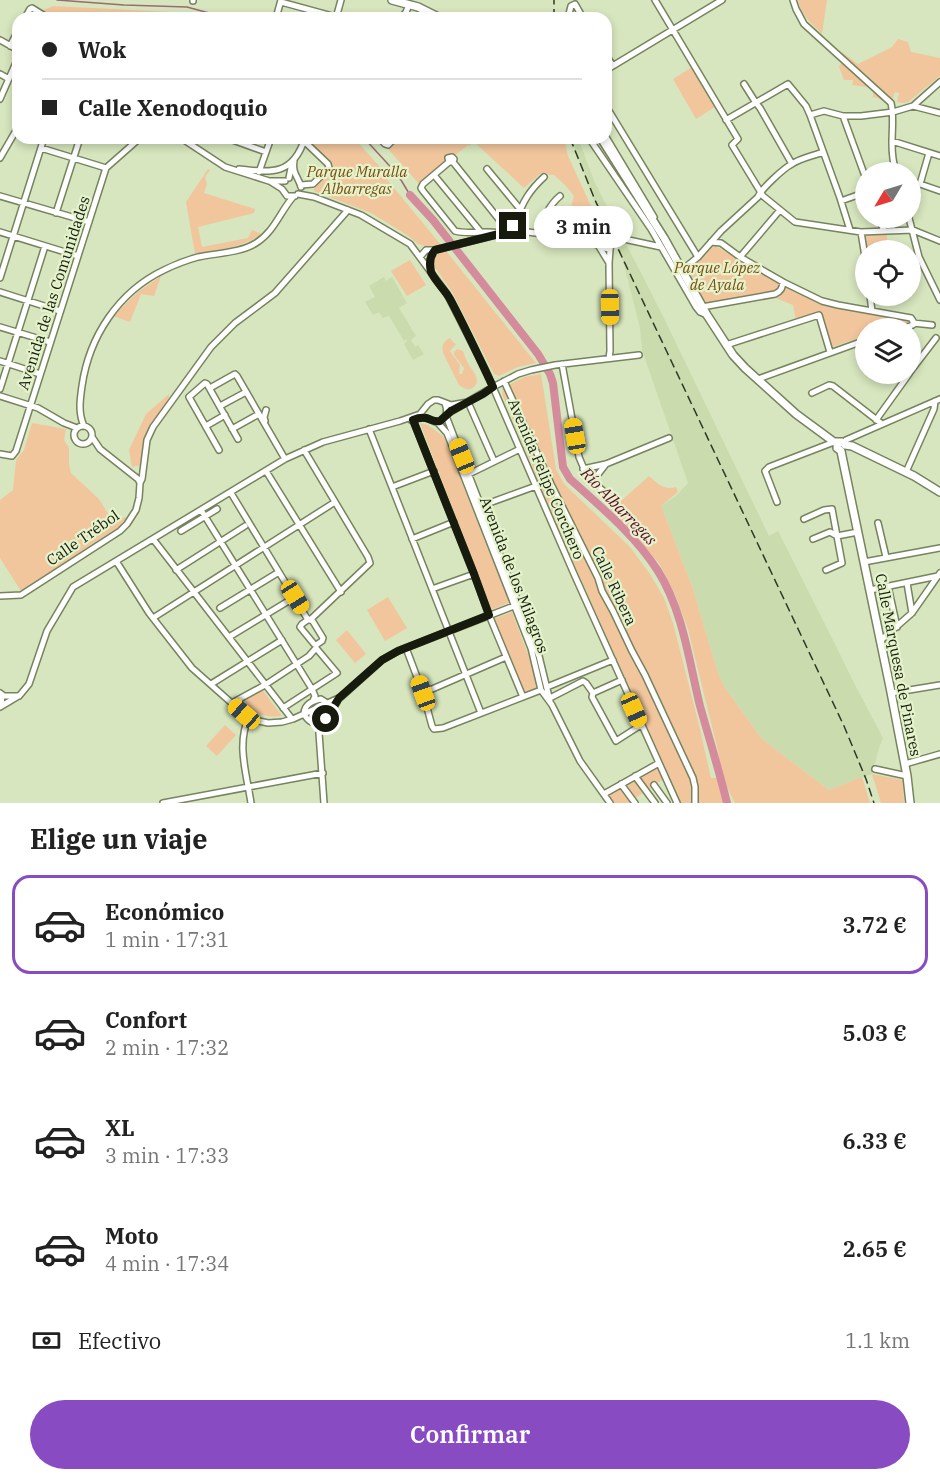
<!DOCTYPE html>
<html lang="es">
<head>
<meta charset="utf-8">
<style>
	body { margin:0; font-family:"IBM Plex Serif",serif; background:#f2f2f2; color:#222; height:100vh; display:flex; flex-direction:column; font-size:22px; white-space:nowrap }
	* { box-sizing:border-box; margin:0 }
	p { font-size:20px; color:#767676 }
	.icon { flex:none; width:33px; height:33px; fill:none; stroke:currentColor; stroke-width:2; stroke-linecap:round; stroke-linejoin:round }
	.map { position:relative; height:803px; overflow:hidden }
	.side { display:flex; flex-direction:column; background:#fff; flex:1 }
	.side>* { flex:none }
	.top-card { position:absolute; left:12px; top:12px; width:600px; height:132px; border-radius:18px; box-shadow:0 3px 9px #0003; display:grid; align-content:center; height:132px; padding:0 30px; background:#fff }
	.needle { width:39px; rotate:232deg }
	.buttons { position:absolute; left:855px; top:162px; display:grid; gap:12px }
	.buttons a { display:grid; place-items:center; width:66px; height:66px; border-radius:50%; background:#fff; box-shadow:0 3px 9px #0003; font-size:30px }
	.end { position:absolute; width:27px; height:27px; margin:-14px; border:8px solid #161b0d; background:#fff; box-shadow:0 0 0 3px #fff }
	.from { border-radius:50% }
	.bubble { position:absolute; height:42px; border-radius:21px; background:#fff; box-shadow:0 3px 9px #0003; font-size:20px; font-weight:600; line-height:42px; text-align:center }
	.car { position:absolute; width:18px; height:36px; margin:-18px -9px; border-radius:8px; box-shadow:0 0 4px 2px #0007; background:linear-gradient(#f5c518 24%,#345 0 40%,#f5c518 0 76%,#345 0 86%,#f5c518 0) }
	.top-card b { display:flex; align-items:center; gap:21px; height:57px; font-size:22px }
	.top-card b+b { border-top:2px solid #e0e0e0 }
	.top-card i { width:15px; height:15px; background:#222 }
	ul { padding:0; list-style:none }
	li { display:flex; align-items:center; gap:18px; height:99px; margin:0 12px 9px; padding:0 18px; border:3px solid transparent; border-radius:18px }
	li div { flex:1 }
	li b { display:block; font-size:22px }
	li em { font-style:normal; font-weight:600 }
	li.on { border-color:#884bc2 }
	li>.icon { width:54px; height:54px; stroke-width:1.5 }
	h2 { padding:0 30px; font-size:27px; line-height:72px }
	.pay { display:flex; align-items:center; gap:15px; height:66px; padding:0 30px; font-size:22px }
	.pay p { margin-inline-start:auto }
	.button { display:flex; gap:12px; margin-top:auto; padding:12px 30px }
	.button a { flex:1; height:69px; border-radius:36px; background:#884bc2; color:#fff; font-size:24px; font-weight:600; line-height:69px; text-align:center }
	.map>svg:first-child { display:block }
	.built { fill:#cadcae }
	.green { fill:#f1c69d }
	.lines { fill:none; stroke-linecap:round; stroke-linejoin:round }
	.stream { stroke:#9b6a72; stroke-width:1.5 }
	.river { stroke:#d48c9d; stroke-width:8 }
	.minor-casing { stroke:#76835f; stroke-width:8 }
	.major-casing { stroke:#76835f; stroke-width:10 }
	.highway-casing { stroke:#76835f; stroke-width:10 }
	.minor { stroke:#fff; stroke-width:5 }
	.major { stroke:#fff; stroke-width:7 }
	.highway { stroke:#fff; stroke-width:8 }
	.rail { stroke:#313726; stroke-width:1.5; stroke-dasharray:9 4.5; stroke-linecap:butt }
	.route { stroke:#161b0d; stroke-width:8 }
	.labels { text-anchor:middle; stroke-width:4.5; stroke-linejoin:round; paint-order:stroke }
	.park-label { font-size:15px; font-style:italic; fill:#7c4b10; stroke:#e4f3cb }
	.street-label { font-size:15px; fill:#161b0d; stroke:#e4f3cb }
	.water-label { font-size:16px; font-style:italic; fill:#60082b; stroke:#e4f3cb }
</style>
</head>
<body>
<div class="map">
<svg width="940" height="803" viewBox="0 0 940 803">
	<rect width="100%" height="100%" fill="#d7e6be"/>
	<path class="built" d="M571,138H578L595,183L663,316L769,536L778,531L837,648L852,679L883,738L879,748L872,774L829,790L762,739L723,685L717,670L692,586L661,506L676,496L688,483L642,350L640,328L624,265L617,246L595,203Z
		M384,277L386,281L392,277L407,303L399,308L416,336L411,340L415,347L418,345L424,354L413,360L404,344L407,341L406,339L404,341L389,316L383,318L379,312L373,315L365,302L375,297L369,286Z"/>
	<path class="green" d="M798,0H827L822,34C812,24 800,14 798,0Z
		M53,6L171,12L182,15L158,18H55L42,11Z
		M898,39L908,42L911,52L940,58V76L908,102L904,103L897,102L899,93L895,92L891,103C884,103 880,98 873,97L874,88L852,85L853,80H844L839,67L841,63L839,58L842,52L858,64L892,47Z
		M692,67L715,107L696,119L673,79Z
		M309,138H354L380,167V171L441,245L432,247L425,246L418,244L407,235L371,213L314,191V188L335,169L309,141Z
		M400,138H564L568,156L607,241L557,234C558,222 565,216 571,206C572,203 573,200 574,196L566,186L554,175L540,174L524,188L474,142L469,146L468,145L454,156L451,154L447,155L445,159L446,162L420,185L388,149Z
		M208,169L210,170L205,177L207,184L204,193L255,209L254,213L198,227L202,247L248,238L252,230L262,234C244,247 218,251 195,254L186,202Z
		M886,231L889,250H866L861,232Z
		M712,244L780,282C780,288 779,290 773,292L703,304L685,271Z
		M446,251L536,363L518,367L499,376L494,374L452,292L432,263V258L438,253Z
		M410,260L426,285L407,296L391,271Z
		M161,276L154,296L141,294L130,322L113,316L138,292Z
		M785,285L847,309L908,321L910,323L887,328H866L865,336L832,347L821,314L796,321L793,305L776,298L783,291Z
		M450,338L454,343L456,344L450,351L460,365L459,374H462L464,368L454,355V352L457,349L463,351C465,356 466,361 469,365C473,371 482,381 473,388C468,391 463,388 459,385L444,355C441,347 442,342 450,338Z
		M541,374L556,469L564,484L630,547L650,574L664,598L673,623L700,729L711,778H717L723,803H681L558,528L502,394L503,388L524,377Z
		M169,394C170,405 149,427 144,440C141,448 142,457 141,465L132,467L129,450L146,414Z
		M32,423L66,429L64,440L69,448V465L71,473L99,499L112,520L127,517L120,526L21,591L0,558V500L13,490L16,460L24,450Z
		M420,423L428,425L444,437L509,602L508,603L491,610Z
		M649,476C657,483 664,491 676,487L678,492L661,506L692,586L717,670L723,685L762,739L829,790L862,777L870,803H735L722,778L718,751L688,629L675,594L659,563L611,510Z
		M388,597L407,628L385,641L367,610Z
		M512,612L532,665L536,688L523,693L494,619Z
		M347,630L366,654L355,663L336,640Z
		M261,688L282,716C265,718 252,713 240,702Z
		M225,725L236,735L217,756L206,746Z
		M659,763L665,778L628,803H614L606,791Z
		M872,774L903,780L904,803H881Z"/>
	<g class="lines">
		<path class="stream" d="M57,0L124,5L187,7L209,13L219,18
			M364,138L398,175L410,195"/>
		<path class="river" d="M410,195L433,220L538,354L550,374L553,383L563,467L570,479C601,507 635,535 658,571C683,611 689,661 700,706C709,738 719,770 727,803"/>
		<defs>
			<path id="minor" d="M655,0L738,139L732,145L763,196L795,222L861,232L913,230L940,241
				M793,0L796,9L804,24L891,103C894,116 892,129 892,143C892,153 893,163 896,172
				M193,1V0
				M281,2L336,17
				M25,18L30,9L32,8L48,18
				M276,18L281,0
				M336,18L341,0
				M401,18L406,12L409,5
				M568,18L571,6L575,4L583,18
				M0,40L18,50
				M10,46L18,31
				M606,55L613,66
				M606,70L722,0
				M0,74L9,79
				M744,84L756,103L760,108L792,164
				M0,99L18,58
				M606,106L698,257
				M913,106L940,113
				M810,115L824,111L843,116H861L893,112L913,106L940,82
				M843,116L866,179
				M726,120L788,84L806,106L810,115L840,198L850,230
				M606,137L654,217
				M181,138L225,167L269,181H285
				M227,138L266,152
				M379,138L385,144L388,145L395,138
				M589,138L651,229L696,307L700,312L707,315
				M892,141L940,156
				M41,148L106,168
				M929,153L920,184L940,191
				M0,158L18,127
				M294,161C292,174 298,176 301,187
				M449,162L448,158L452,157L454,159L453,162H449L423,184L421,188L423,191L455,231C469,235 484,230 499,233
				M453,162L505,227
				M239,169C273,173 293,175 305,138
				M487,169L520,209
				M259,172L271,138
				M434,175L480,231
				M289,178L291,168
				M271,182L282,189L287,196H295
				M301,185L313,184L329,168L328,164L304,141
				M298,194L314,197L361,215L410,244L447,294L486,371L574,574L677,803
				M0,196L89,222
				M841,201L866,192
				M56,213L80,138
				M879,218L884,231
				M909,218L919,257L940,300
				M517,220C522,202 530,190 544,177
				M513,226L517,220V231
				M0,232L78,256
				M861,232L866,263
				M542,234C543,218 548,206 560,196
				M621,240L624,239L661,247
				M711,242L721,243L740,257L783,282L822,301L838,305L911,318L913,321V325L904,328
				M598,245L609,263
				M420,257L426,250H435L503,233L520,231L582,239L610,250L611,243
				M740,257L780,210
				M682,270L698,257L721,231L758,197C761,189 784,168 792,164C801,158 813,156 823,152
				M431,271L430,260L432,253
				M0,278L44,138
				M0,292L60,311
				M870,296L872,311
				M702,307L775,294C781,291 782,289 783,282
				M913,323L932,325
				M0,327L50,342
				M726,345L819,315L830,352
				M609,358L610,351L609,263L610,250
				M0,361L40,374
				M562,364L579,457L587,476L614,501
				M910,372L936,338
				M758,379L866,340
				M504,381L551,484L598,578L602,591L613,611L632,651L645,675L693,778L695,787V803
				M210,388L235,374L237,376L285,459
				M0,389L45,246
				M812,393L829,385L833,386L882,424
				M0,396L38,408L64,423L77,428
				M468,402L494,461
				M220,406L246,392
				M447,414L493,387L518,374L531,370L555,365L639,355
				M446,416L539,656L550,701
				M411,420C416,419 421,417 426,418C430,419 432,421 436,422C447,423 448,411 445,403
				M413,420L474,574L489,615L523,697
				M876,420L909,374
				M265,421L264,417L266,410
				M437,422L447,433L531,648L541,690L552,705L580,761L610,803
				M84,426C78,413 80,400 82,386C89,337 118,292 164,270C174,265 187,260 198,257C217,253 240,253 256,243C274,232 280,212 293,197
				M206,426L225,415
				M74 435a9 9 0 1 1 18 0a9 9 0 1 1-18 0Z
				M232,429L259,414
				M369,429L481,713
				M92,437L100,449L138,479L140,483
				M844,443L846,440L940,399
				M219,450L189,397L205,383L207,384L238,439
				M304,450L368,557L370,563L310,620
				M0,454L12,456L16,451L106,168L140,138
				M583,469L606,464L669,438
				M266,471L341,592
				M906,472L934,409L935,401
				M469,474L520,449
				M592,482L606,464
				M392,487L434,471
				M231,493L308,620
				M777,502L765,471L769,467L834,442
				M481,506L536,486
				M201,510L312,689L315,696L313,701
				M804,519L824,510L832,509L842,563L826,570
				M878,523L886,557
				M181,531L217,509
				M153,539L292,719
				M412,539L454,522
				M813,539L830,532L837,536L858,532
				M116,561L149,613L192,668L244,714L254,720L268,723L282,722L293,719L341,697L382,660L398,651L514,606
				M864,562L940,548
				M176,570L245,526
				M907,583L912,613
				M888,586L897,627
				M432,589L474,574
				M870,590L938,576
				M0,596L21,595L120,531L127,524L136,510L139,498L140,483L142,479L147,440L153,427L211,347L235,323L275,293L348,210
				M220,608L279,572
				M153,618L335,502
				M229,637L295,597
				M880,641L912,613L940,573
				M316,648V645L322,641L323,638L312,620L309,619L302,624L300,627L314,644L316,645
				M406,648L423,693L432,726L434,729L443,728L541,690
				M211,684L282,640
				M547,687L613,660
				M0,693L4,696H19
				M423,693L506,657
				M593,693L622,680
				M891,693L940,685
				M550,698L583,681L586,683L593,693L592,697L616,741L641,725
				M232,703L265,685L309,656L316,648
				M0,707L20,695L29,684L47,631L73,587L285,459L323,442L400,421L420,414L428,404L434,400H438L451,405L468,402
				M283,708L337,673L316,648
				M304,713C305,704 312,701 321,699L327,703
				M304,713C307,722 315,725 323,722
				M249,717C236,744 247,775 251,803
				M905,764L940,754
				M875,769L907,776
				M635,776L655,803
				M621,784L635,803
				M654,785L667,803
				M604,794L659,763
				M163,803L323,773
				M324,803L319,733L323,722L331,713L338,700"/>
			<path id="major" d="M392,0L418,7L440,18
				M601,138L664,238L707,315L733,355L745,368L796,414L834,442H842L845,445L852,446L914,476L940,492
				M838,443L837,448L841,451L843,461L890,687L907,776L910,803"/>
			<path id="highway" d="M0,698V701"/>
		</defs>
		<use href="#minor" class="minor-casing"/>
		<use href="#major" class="major-casing"/>
		<use href="#highway" class="highway-casing"/>
		<use href="#minor" class="minor"/>
		<use href="#major" class="major"/>
		<use href="#highway" class="highway"/>
		<path class="rail" d="M554,18V0
			M570,138L595,200L844,726L866,779L874,803"/>
	</g>
	<g class="lines">
		<path class="route" d="M326,719L339,698L382,660L398,651L489,615L474,574L413,420C418,418 424,417 429,419C434,421 435,422 440,421L451,411L483,394L493,387C479,357 465,327 450,299C445,290 435,281 431,272C429,264 430,256 435,250L503,233L517,231L513,226"/>
	</g>
	<g class="labels">
		<g class="park-label">
			<text x="357" y="177">Parque Muralla<tspan x="357" dy="17">Albarregas</tspan></text>
			<text x="717" y="273">Parque López<tspan x="717" dy="17">de Ayala</tspan></text>
		</g>
		<g class="street-label">
			<text transform="translate(54 293) rotate(-72)" y="5">Avenida de las Comunidades</text>
			<text transform="translate(546 479) rotate(67)" y="5">Avenida Felipe Corchero</text>
			<text transform="translate(83 538) rotate(-35)" y="5">Calle Trébol</text>
			<text transform="translate(514 575) rotate(69)" y="5">Avenida de los Milagros</text>
			<text transform="translate(614 586) rotate(65)" y="5">Calle Ribera</text>
			<text transform="translate(898 665) rotate(79)" y="5">Calle Marquesa de Pinares</text>
		</g>
		<g class="water-label">
			<text transform="translate(619 506) rotate(46)" y="6">Río Albarregas</text>
		</g>
	</g>
</svg>
<div class="buttons">
<a><svg class="needle" viewBox="-14 -14 28 28"><path d="M0-13l5 13h-10z" fill="#e53935"/><path d="M0 13l5-13h-10z" fill="#767676"/></svg></a>
<a><svg class="icon" aria-label="locate" viewBox="0 0 24 24"><circle cx="12" cy="12" r="6"/><path d="M12 2v4M12 18v4M2 12h4M18 12h4"/></svg></a>
<a><svg class="icon" aria-label="layers" viewBox="0 0 24 24"><path d="M12 4l9 5-9 5-9-5zM3 14l9 5 9-5"/></svg></a>
</div>
<i class="end from" style="left:326px;top:719px"></i>
<i class="end" style="left:513px;top:226px"></i>
<div class="bubble" style="left:534px;top:206px;width:99px">3 min</div>
<i class="car" style="left:610px;top:307px;rotate:179deg"></i>
<i class="car" style="left:575px;top:436px;rotate:350deg"></i>
<i class="car" style="left:462px;top:456px;rotate:338deg"></i>
<i class="car" style="left:295px;top:597px;rotate:148deg"></i>
<i class="car" style="left:423px;top:693px;rotate:340deg"></i>
<i class="car" style="left:634px;top:710px;rotate:156deg"></i>
<i class="car" style="left:244px;top:714px;rotate:311deg"></i>
<div class="top-card">
<b><i class="from"></i>Wok</b>
<b><i></i>Calle Xenodoquio</b>
</div>
</div>
<section class="side">
<h2>Elige un viaje</h2>
<ul>
<li class="on"><svg class="icon" aria-label="car" viewBox="0 0 24 24"><path d="M5 17H2v-5l4-1 3-4h7l3 4 3 1v5h-3M9 17h6M6 11h13"/><circle cx="7" cy="17" r="2"/><circle cx="17" cy="17" r="2"/></svg><div><b>Económico</b><p>1 min · 17:31</p></div><em>3.72 €</em></li>
<li><svg class="icon" aria-label="car" viewBox="0 0 24 24"><path d="M5 17H2v-5l4-1 3-4h7l3 4 3 1v5h-3M9 17h6M6 11h13"/><circle cx="7" cy="17" r="2"/><circle cx="17" cy="17" r="2"/></svg><div><b>Confort</b><p>2 min · 17:32</p></div><em>5.03 €</em></li>
<li><svg class="icon" aria-label="car" viewBox="0 0 24 24"><path d="M5 17H2v-5l4-1 3-4h7l3 4 3 1v5h-3M9 17h6M6 11h13"/><circle cx="7" cy="17" r="2"/><circle cx="17" cy="17" r="2"/></svg><div><b>XL</b><p>3 min · 17:33</p></div><em>6.33 €</em></li>
<li><svg class="icon" aria-label="car" viewBox="0 0 24 24"><path d="M5 17H2v-5l4-1 3-4h7l3 4 3 1v5h-3M9 17h6M6 11h13"/><circle cx="7" cy="17" r="2"/><circle cx="17" cy="17" r="2"/></svg><div><b>Moto</b><p>4 min · 17:34</p></div><em>2.65 €</em></li>
</ul>
<div class="pay"><svg class="icon" aria-label="cash" viewBox="0 0 24 24"><path d="M3 7h18v10H3z"/><circle cx="12" cy="12" r="2"/></svg>Efectivo<p>1.1 km</p></div>
<div class="button"><a>Confirmar</a></div>
</section>
</body>
</html>
